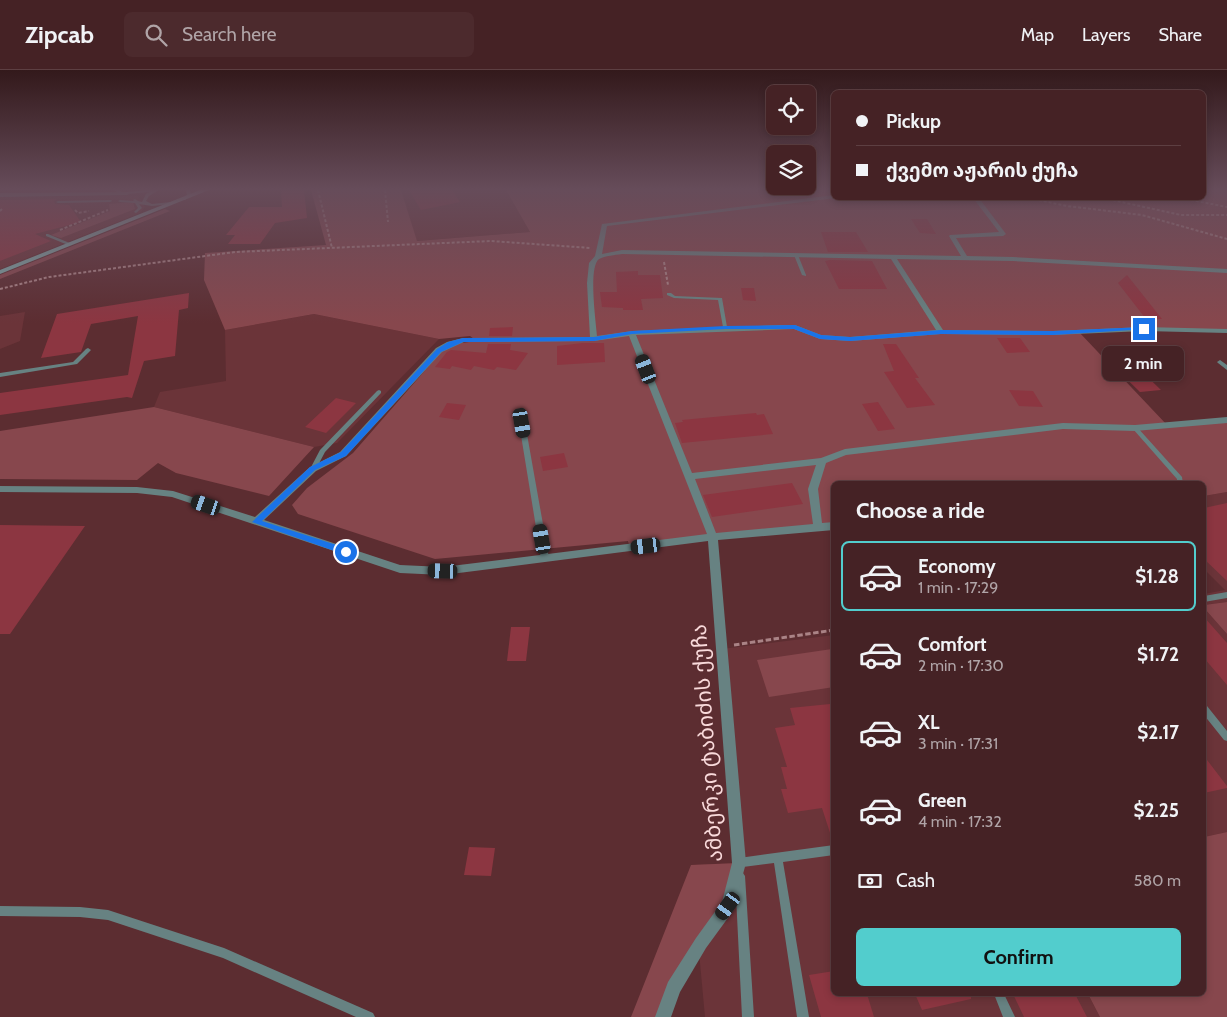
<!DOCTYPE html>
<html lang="en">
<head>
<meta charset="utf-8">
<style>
	body { margin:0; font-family:Cabin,"Noto Sans Georgian",sans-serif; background:#4c2a2d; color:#f1f3f6; height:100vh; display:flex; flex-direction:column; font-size:19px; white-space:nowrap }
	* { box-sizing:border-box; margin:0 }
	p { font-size:16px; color:#b0a4a7 }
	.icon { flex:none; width:28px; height:28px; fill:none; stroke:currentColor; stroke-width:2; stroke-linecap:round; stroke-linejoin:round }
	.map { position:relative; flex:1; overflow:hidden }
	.side { position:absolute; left:831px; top:411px; width:375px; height:515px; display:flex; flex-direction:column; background:#452225; border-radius:8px; box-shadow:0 2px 8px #0003,0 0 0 1px #5d3f42 }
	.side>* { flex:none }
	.hud { position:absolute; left:831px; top:20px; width:375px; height:110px; border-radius:8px; box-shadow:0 2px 8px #0003,0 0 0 1px #5d3f42; display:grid; align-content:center; height:110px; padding:0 25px; background:#452225 }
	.buttons { position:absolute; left:766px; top:15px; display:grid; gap:10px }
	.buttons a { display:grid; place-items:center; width:50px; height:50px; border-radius:8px; background:#452225; box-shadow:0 2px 8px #0003,0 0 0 1px #5d3f42; font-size:25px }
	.end { position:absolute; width:22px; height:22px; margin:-11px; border:6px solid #1a73e8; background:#fff; box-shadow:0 0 0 2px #fff }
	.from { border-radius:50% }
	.bubble { position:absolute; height:35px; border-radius:8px; background:#452225; box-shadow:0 2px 8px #0003,0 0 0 1px #5d3f42; font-size:16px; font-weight:700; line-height:35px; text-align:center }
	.car { position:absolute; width:15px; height:30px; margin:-15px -8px; border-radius:6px; box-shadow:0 0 4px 1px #0007; background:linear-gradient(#222 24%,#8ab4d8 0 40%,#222 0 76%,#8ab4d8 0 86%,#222 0) }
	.hud b { display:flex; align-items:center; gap:18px; height:48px; font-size:19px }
	.hud b+b { border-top:1px solid #5d3f42 }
	.hud i { width:12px; height:12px; background:#f1f3f6 }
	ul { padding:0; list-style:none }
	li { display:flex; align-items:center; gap:15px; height:70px; margin:0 10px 8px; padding:0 15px; border:2px solid transparent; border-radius:8px }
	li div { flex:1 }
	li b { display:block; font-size:19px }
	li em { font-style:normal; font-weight:700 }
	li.selected { border-color:#52cdcd }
	li>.icon { width:45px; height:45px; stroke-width:1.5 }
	h2 { padding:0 25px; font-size:22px; line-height:60px }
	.pay { display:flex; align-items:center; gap:12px; height:55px; padding:0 25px; font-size:19px }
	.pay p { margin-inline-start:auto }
	.primary-button { display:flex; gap:10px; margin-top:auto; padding:10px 25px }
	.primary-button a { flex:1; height:58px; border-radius:8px; background:#52cdcd; color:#111; font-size:20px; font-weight:700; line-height:58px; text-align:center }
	header { display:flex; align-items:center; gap:30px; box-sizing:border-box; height:70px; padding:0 25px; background:#452225; border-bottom:1px solid #5d3f42 }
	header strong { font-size:24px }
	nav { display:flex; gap:28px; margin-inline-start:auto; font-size:18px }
	.search { width:350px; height:45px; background:#4c2a2d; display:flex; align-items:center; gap:12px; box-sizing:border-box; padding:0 18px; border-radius:8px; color:#b0a4a7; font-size:19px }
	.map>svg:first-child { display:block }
	.built { fill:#6b3439 }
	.green { fill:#87474d }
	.building { fill:#8c3641 }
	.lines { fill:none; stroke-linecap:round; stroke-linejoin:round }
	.path-far1 { stroke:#aa8386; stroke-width:2; stroke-dasharray:3 2; stroke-linecap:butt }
	.path { stroke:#aa8386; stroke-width:3; stroke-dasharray:5.5 2.5; stroke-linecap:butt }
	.lane { fill:#678282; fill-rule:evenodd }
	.street { fill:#678282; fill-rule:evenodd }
	.secondary { fill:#7da8a8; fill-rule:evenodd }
	.route { fill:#1a73e8 }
	.labels { text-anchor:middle; stroke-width:4; stroke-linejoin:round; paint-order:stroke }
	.near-street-label { font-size:21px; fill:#f9dadb; stroke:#5c2d31 }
</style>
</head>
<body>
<header>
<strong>Zipcab</strong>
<div class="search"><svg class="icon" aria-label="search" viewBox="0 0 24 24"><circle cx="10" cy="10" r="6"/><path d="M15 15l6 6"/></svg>Search here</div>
<nav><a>Map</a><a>Layers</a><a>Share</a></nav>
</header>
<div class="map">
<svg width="1227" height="947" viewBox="0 0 1227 947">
	<rect width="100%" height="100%" fill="#5c2d31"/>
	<path class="built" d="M401,120H506L530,162L416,171Z
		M138,126L145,137L140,143L0,199V127Z
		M25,242L20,271L0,279V246Z
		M314,244L439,269L337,373L314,377L154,337L160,322L226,311L225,260Z
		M1227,422V532L1204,535V524L1225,520L1204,499V426Z
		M1204,538L1227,564V762L1204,767Z
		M834,565V924H1088L1100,947H705L691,795L739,793L722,579Z"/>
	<path class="green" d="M311,120H401L417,171L530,162L506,120H834V128H1204V120H1227V261L1204,259L1079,262L1167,355L1227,350V422L1204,426V414H834V456L630,478L628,471L435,489L298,444L292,435L307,418L353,383L442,281L461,273L477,271L470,266L439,269L314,244L225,260L204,210L205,183L326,175Z
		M133,132L135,139L61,168L51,165L110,141L109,134Z
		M165,139L170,141L0,209V205Z
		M154,337L314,377L269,426L176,403L158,393L137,410L0,409V361Z
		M1227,532V564L1204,538V535Z
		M832,579L834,617L769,627L757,590Z
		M1227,762V947H1100L1088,924H1204V767Z
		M739,793L728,836L663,947H631L691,795Z"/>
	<path class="building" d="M281,120H304L307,148L275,153L260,174H228L235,165H226L249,137H282Z
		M409,120H452L460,132L421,140Z
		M57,129L54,131L55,134L69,135L81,152L35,164L51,171L0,191V130Z
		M911,149H927L936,164L920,163Z
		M821,162H856L868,182H828Z
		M830,190L872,191L887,219H839L825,191Z
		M638,201V205H660L663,228L641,229L643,240H623V238L602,237L600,222H617L616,202Z
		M1127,205L1162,249H1146L1118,213Z
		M741,218H754L756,231L743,230Z
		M189,223L188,238L179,240L175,286L144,291L132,328L127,327L0,345V323L128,305L138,246L91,254L81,282L41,288L57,244Z
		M513,257L512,266H489L490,258Z
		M997,268H1020L1030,282L1007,283Z
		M583,273H604L605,292L557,295V276Z
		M488,274H511L510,280L528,283L516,300L497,297L494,300L474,296L471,300L452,296L450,299L435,297L447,282L451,280L486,283Z
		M883,274H896L919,308H915L935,335L907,338L884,302L894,301Z
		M1141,276L1158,291L1137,293L1120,278Z
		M1126,286L1161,320L1140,322L1104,287Z
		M1009,320L1033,321L1043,337L1019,336Z
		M336,328L356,333L326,363L305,357Z
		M878,332L895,359L878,361L862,334Z
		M447,333L466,335L459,350L439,347Z
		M756,343L757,345L764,344L773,364L682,373L675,353L683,352L682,350Z
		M564,383L568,397L543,401L540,387Z
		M792,413L803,434L712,447L703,425Z
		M1227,433V511L1204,489V438Z
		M0,455L85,456L10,564H0Z
		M1204,547L1227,573V615L1204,588Z
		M511,557H530L526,591H507Z
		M830,634L834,643V766H831L822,738L788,743L781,719H787L781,697H787L775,658L795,655L790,638Z
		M1204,686L1227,716V718L1204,723Z
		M469,777L495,778L491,806L464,805Z
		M834,901V924H867L874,947H821L809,905Z
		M915,924H971V929L922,940Z
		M1013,924H1075L1087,947H1024Z"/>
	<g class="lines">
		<path class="path-far1" d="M318,120L332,178
			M385,120L388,152
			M1029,128L1067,136L1142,145L1227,169
			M1103,128L1181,145H1227
			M1181,128L1227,137
			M75,140L78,143L89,141
			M0,141L2,139
			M60,160L108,140
			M664,192L668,215
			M0,219L49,207L235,182L491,171L591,178"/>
		<path class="path" d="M734,575L834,560"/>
		<path class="lane" d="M114,120H119L123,123L120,124Z
			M147,120H159L149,126L146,131L152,134L171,132L173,133L171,134L152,136L139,134L142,138L136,143L134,142L138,138L135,133L120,132L118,131L120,130L134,131L133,130L135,129L138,131L142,132L146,124L149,122L127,124L125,123L127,122Z
			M186,120H190L191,125L185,130H183V128L187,125Z
			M111,130L112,131L110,132L58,133L56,132L58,131Z
			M46,164H48L72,174L68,175L46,166Z
			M794,184L798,185L806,205V206L802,205L794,185Z
			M667,223H671L675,226L722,228L727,257L725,258L723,257L718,230L674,228L667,225Z
			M88,278L91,280L77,294L0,307V303L73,292L86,279Z
			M1220,290L1227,295V300L1218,293L1217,292Z
			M379,320L381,321V323L325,382L315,401H311L310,399L320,380L377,321Z
			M522,351L525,353L549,488L547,490H543L541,488L519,353Z
			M1135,356L1137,357L1182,407L1183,414H1177V409L1133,359L1132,358Z
			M1227,522V528L1204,532V526Z
			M1204,635L1207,636L1227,661V671L1224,670L1204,645Z
			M834,775V785L783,792L809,947H797L774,793L743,797L739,800L736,798L734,795L736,790L739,788Z
			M740,801L743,803L745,806L754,947H742L735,806L737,803Z
			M0,836L80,837L108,840L224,878L373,943L375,947H356L223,888L108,850L80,847L0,846Z
			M994,924H1004L1015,947H1003Z"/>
		<path class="street" d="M129,122V124L127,125L0,127V123Z
			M834,125V128H836L607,156L602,184L622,180L961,186L949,166L950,165L999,162L973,128H979L1006,164L1003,166L956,168L967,186L1013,187L1227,199V203L1013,191L897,189L943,260L1053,261L1144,257L1227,259V263L1144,261L1053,265L941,264L850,271L820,269L794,259L636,265L692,403L821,388L845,379L1063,353L1135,355L1227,347V353L1135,361L1063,359L846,385L826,393L818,419L822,453L834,452V460L718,470L746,793L733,841L706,878L680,922L671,947H655L668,912L696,868L722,832L732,793L708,471L443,505L400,503L172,427L137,423L0,422V416L137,417L173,421L255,447L310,397L340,382L436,278L447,272L463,268L590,267L587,213L589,193L595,186L602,154ZM622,184L891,189L936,260L850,267L821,265L795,255H780L632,261L597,266C596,252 588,197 599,189C605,186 615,185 622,184ZM629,266L707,464L443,497L400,495L264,450L316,401L346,386L442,282L464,272L594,271ZM816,395L808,419L813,454L716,463L695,409Z"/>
		<path class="secondary" d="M200,120H209L0,204V200Z"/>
	</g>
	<linearGradient id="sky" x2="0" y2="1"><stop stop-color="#33191b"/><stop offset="0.47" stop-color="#664c5a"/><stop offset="1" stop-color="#664c5a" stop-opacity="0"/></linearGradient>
	<rect width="1227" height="253" fill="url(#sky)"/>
	<path class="route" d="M795,255L821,265L850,267L941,260L1053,261L1144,257L1147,259L1053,265L941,264L850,271L820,269L794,259H725L632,264L594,271L463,272L441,282L346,386L315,400L262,451L349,479V484H343L252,452L310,397L341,382L437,279L448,272L463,268L594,267L632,261L725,256Z"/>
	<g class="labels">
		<g class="near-street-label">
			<text transform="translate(707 673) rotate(-94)" y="7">ამბერკი ტაბიძის ქუჩა</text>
		</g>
	</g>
</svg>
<div class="buttons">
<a><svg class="icon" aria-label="locate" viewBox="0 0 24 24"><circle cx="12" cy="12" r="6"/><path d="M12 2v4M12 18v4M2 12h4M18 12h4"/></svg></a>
<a><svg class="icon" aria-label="layers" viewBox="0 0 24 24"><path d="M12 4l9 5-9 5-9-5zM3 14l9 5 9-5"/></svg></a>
</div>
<i class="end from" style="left:346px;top:482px"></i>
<i class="end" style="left:1144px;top:259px"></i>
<div class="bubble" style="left:1102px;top:276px;width:82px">2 min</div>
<i class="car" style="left:646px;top:299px;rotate:339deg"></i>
<i class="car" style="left:522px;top:353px;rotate:170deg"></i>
<i class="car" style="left:206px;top:435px;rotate:289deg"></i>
<i class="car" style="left:542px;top:469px;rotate:350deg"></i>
<i class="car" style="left:646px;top:476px;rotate:263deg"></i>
<i class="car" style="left:443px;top:501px;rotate:272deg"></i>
<i class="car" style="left:728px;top:836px;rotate:216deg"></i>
<div class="hud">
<b><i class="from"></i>Pickup</b>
<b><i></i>ქვემო აჟარის ქუჩა</b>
</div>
<section class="side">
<h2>Choose a ride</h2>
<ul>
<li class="selected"><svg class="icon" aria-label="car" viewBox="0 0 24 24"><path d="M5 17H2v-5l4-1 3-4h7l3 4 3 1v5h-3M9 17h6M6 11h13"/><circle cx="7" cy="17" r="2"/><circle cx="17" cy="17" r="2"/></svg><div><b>Economy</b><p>1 min · 17:29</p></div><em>$1.28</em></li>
<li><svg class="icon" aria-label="car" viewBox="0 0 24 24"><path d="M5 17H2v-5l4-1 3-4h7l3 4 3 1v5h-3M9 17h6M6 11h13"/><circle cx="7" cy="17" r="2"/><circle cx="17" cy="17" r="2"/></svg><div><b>Comfort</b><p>2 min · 17:30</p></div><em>$1.72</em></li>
<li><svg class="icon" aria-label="car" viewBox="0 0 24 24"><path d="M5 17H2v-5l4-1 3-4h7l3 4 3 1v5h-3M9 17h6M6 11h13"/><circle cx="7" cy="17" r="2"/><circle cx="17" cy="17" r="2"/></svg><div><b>XL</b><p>3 min · 17:31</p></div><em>$2.17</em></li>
<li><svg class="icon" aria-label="car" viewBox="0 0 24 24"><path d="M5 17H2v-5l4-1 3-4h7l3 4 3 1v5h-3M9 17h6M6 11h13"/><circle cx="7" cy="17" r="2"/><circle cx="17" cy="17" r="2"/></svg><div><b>Green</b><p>4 min · 17:32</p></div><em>$2.25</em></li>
</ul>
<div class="pay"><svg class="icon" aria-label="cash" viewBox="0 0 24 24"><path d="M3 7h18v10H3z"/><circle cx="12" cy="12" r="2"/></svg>Cash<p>580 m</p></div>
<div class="primary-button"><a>Confirm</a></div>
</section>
</div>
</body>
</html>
